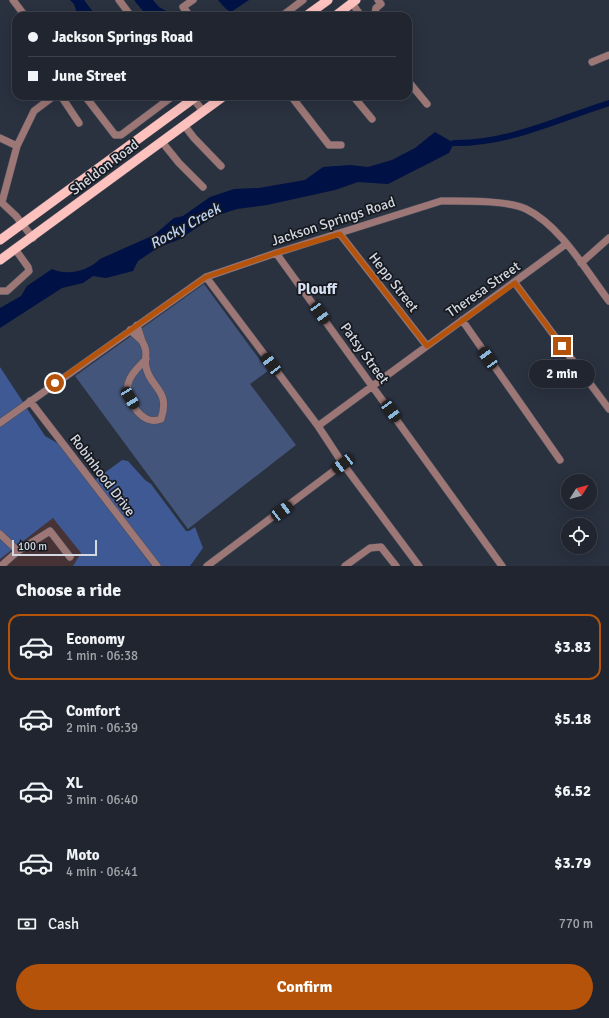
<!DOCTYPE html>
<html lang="en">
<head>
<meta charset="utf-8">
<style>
	body { margin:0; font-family:Signika,sans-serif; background:#2d313b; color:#f1f3f6; height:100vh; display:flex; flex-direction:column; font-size:15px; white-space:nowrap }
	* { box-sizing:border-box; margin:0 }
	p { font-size:13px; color:#a2a5aa }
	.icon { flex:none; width:22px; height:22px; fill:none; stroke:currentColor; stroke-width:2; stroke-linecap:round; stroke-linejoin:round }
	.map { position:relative; height:566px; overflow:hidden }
	.drawer { display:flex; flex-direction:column; background:#20252f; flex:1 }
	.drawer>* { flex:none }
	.guide { position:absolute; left:12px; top:12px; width:400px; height:88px; border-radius:12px; box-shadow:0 4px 16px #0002,0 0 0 1px #3d424b; display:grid; align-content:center; height:88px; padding:0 16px; background:#20252f }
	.needle { width:26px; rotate:53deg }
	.controls { position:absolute; left:561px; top:474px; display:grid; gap:8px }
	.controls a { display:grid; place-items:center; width:36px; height:36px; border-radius:50%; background:#20252f; box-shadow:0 4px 16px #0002,0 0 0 1px #3d424b; font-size:20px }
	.scale { position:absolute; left:12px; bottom:10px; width:85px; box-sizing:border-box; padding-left:4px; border:2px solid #d3d8e1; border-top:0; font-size:11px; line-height:14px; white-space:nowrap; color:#d3d8e1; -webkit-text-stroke:3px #16191f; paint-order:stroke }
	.end { position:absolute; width:18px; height:18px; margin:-9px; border:5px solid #b45309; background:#fff; box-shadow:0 0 0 2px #fff }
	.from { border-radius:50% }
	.bubble { position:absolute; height:28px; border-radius:14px; background:#20252f; box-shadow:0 4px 16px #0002,0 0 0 1px #3d424b; font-size:13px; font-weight:700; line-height:28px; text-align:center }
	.car { position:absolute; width:12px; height:24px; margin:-12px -6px; border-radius:5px; box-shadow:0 0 3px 1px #0007; background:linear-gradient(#222 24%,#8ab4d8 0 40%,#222 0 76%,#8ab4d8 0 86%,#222 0) }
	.guide b { display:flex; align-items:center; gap:14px; height:38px; font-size:15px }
	.guide b+b { border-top:1px solid #3d424b }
	.guide i { width:10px; height:10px; background:#f1f3f6 }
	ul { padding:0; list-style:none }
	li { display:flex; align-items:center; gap:12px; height:66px; margin:0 8px 6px; padding:0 8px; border:2px solid transparent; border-radius:12px }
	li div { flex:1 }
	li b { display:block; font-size:15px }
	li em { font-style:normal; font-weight:700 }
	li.selected { border-color:#b45309 }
	li>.icon { width:36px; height:36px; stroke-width:1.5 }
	h2 { padding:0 16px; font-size:18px; line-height:48px }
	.pay { display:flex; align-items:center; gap:10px; height:44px; padding:0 16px; font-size:15px }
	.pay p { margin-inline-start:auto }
	.button { display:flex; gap:8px; margin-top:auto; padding:8px 16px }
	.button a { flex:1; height:46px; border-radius:24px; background:#b45309; color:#fff; font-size:16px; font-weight:700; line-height:46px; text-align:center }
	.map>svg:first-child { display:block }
	.commercial { fill:#473236 }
	.green { fill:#44557c }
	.forest { fill:#3f5994 }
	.water { fill:#001245 }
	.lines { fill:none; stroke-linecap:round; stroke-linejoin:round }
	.canal { stroke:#001245; stroke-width:6 }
	.minor-casing { stroke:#484f5c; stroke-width:8 }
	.major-casing { stroke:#484f5c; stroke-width:10 }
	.minor { stroke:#9c7776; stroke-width:7 }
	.major { stroke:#fdc1be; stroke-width:9 }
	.route { stroke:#b45309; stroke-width:5 }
	.labels { text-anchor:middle; stroke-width:3.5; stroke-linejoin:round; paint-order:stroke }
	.street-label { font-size:14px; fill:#d3d8e1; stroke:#16191f }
	.water-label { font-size:15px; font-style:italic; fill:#bdd2f4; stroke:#16191f }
	.neighbourhood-label { font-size:15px; font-weight:bold; fill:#d8e1f3; stroke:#16191f }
</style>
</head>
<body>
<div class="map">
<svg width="609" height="566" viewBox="0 0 609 566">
	<rect width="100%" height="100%" fill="#2a313f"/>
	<path class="commercial" d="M54,517L81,553L73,566H0V559Z"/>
	<path class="green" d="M204,284L268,371L250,384L296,445L188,529L75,376Z"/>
	<path class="forest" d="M0,367L23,402L0,420Z
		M26,407L45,436L59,444L152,566H73L81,553L53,518L0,559V427Z
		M122,460L128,461L145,480L151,484L186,531H189L195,527L203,548L190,566H161L95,480Z"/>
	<path class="water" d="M70,0H84L96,16H78L74,4Z
		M134,0H153L159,7L175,16H147Z
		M218,0H249L231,12L226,9Z
		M435,132L454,143L449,153L388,184L358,182L335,190L267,205L237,209L215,216L178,240L159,247L138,261L133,271L106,278L93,276L83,283L62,288L0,328V308L21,296L27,286L52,269C68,276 88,271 100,259L154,235L174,218L183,216L210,197L234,189L259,188L305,180L323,167L350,165L368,167L392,160L415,148Z"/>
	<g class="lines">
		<path class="canal" d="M454,143C508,144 558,119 609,103"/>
		<defs>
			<path id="minor" d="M13,0L25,16
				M119,0L131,16
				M352,3L361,16
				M190,16L183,7L193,0
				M282,16L303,0
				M377,16L375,13L376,8L381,4L378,0
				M592,62L609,55
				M408,81L427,104
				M59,96L63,99L79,123
				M85,96L115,135H121L173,96
				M191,96L203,111
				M291,96L329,145H341
				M353,96L372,119
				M184,125L194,138L221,166
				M0,138L17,146
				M162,142L179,163L203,187
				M0,201L16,216L33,238
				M2,202L17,146L34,111L54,96
				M340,234L427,346
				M276,253L502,566
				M581,263L609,238
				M206,277L318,426L343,464L419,566
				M515,283L609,409
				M0,291H7L29,271L28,267L15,249
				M462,320L560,460
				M130,330L142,341L137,325
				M142,341C149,353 144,356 146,367C150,388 171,390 161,419C143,427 126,401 128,384C130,374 140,366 146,359
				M30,401L157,566
				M0,423L206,277L276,253L441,201C464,201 506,200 526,209C561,226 586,271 609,301
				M318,426L566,244
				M0,534L18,551L50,531L70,557
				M1,566L18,551
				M207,566L343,464
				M345,566L370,548L381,547L396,566"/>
			<path id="major" d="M306,16L328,0
				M335,16L356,0
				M0,240L197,96
				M0,260L224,96"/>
		</defs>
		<use href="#minor" class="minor-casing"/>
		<use href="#major" class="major-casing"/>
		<use href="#minor" class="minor"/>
		<use href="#major" class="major"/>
	</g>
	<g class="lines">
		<path class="route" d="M55,383L206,277L276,253L340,234L427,346L515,283L562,346"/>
	</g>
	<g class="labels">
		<g class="street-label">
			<text transform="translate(104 167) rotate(-37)" y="5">Sheldon Road</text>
			<text transform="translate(333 221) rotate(-18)" y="5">Jackson Springs Road</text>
			<text transform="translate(394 282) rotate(52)" y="5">Hepp Street</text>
			<text transform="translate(483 289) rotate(-35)" y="5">Theresa Street</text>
			<text transform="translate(365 353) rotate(54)" y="5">Patsy Street</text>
			<text transform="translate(103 475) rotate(53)" y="5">Robinhood Drive</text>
		</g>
		<g class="water-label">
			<text transform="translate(185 226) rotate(-29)" y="5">Rocky Creek</text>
		</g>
		<g class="neighbourhood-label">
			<text x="317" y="294">Plouff</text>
		</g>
	</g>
</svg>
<div class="controls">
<a><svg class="needle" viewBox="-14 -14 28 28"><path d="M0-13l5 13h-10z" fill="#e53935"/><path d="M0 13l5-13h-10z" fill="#a2a5aa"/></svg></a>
<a><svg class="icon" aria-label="locate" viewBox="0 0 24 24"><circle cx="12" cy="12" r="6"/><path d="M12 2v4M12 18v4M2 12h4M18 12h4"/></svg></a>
</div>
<div class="scale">100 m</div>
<i class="end from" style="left:55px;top:383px"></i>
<i class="end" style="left:562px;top:346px"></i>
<div class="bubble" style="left:529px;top:360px;width:66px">2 min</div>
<i class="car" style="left:320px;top:313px;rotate:144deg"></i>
<i class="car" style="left:488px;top:358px;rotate:325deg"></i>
<i class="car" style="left:271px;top:364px;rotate:323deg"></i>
<i class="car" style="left:130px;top:398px;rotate:149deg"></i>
<i class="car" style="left:391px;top:411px;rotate:144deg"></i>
<i class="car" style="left:343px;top:464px;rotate:233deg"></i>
<i class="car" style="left:282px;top:511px;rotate:53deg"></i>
<div class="guide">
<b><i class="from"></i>Jackson Springs Road</b>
<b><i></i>June Street</b>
</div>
</div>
<section class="drawer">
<h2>Choose a ride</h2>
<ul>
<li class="selected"><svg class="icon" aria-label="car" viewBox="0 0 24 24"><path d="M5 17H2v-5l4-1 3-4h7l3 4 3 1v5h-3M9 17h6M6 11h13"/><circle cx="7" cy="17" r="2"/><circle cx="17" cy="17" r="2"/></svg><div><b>Economy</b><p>1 min · 06:38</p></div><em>$3.83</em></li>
<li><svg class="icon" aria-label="car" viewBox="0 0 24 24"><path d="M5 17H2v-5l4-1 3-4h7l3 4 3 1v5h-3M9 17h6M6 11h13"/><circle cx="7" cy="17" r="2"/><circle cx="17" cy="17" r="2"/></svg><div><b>Comfort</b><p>2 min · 06:39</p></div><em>$5.18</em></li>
<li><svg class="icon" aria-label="car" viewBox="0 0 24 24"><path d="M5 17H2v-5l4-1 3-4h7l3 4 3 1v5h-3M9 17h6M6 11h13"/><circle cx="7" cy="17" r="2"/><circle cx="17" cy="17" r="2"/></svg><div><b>XL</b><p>3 min · 06:40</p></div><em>$6.52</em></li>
<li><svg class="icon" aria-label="car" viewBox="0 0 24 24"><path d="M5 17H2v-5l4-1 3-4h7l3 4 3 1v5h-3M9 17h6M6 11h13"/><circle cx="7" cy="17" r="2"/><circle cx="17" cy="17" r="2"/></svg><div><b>Moto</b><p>4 min · 06:41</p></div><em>$3.79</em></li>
</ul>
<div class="pay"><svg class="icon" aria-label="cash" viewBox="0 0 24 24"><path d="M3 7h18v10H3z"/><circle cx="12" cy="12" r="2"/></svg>Cash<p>770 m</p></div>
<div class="button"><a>Confirm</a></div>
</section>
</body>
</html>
